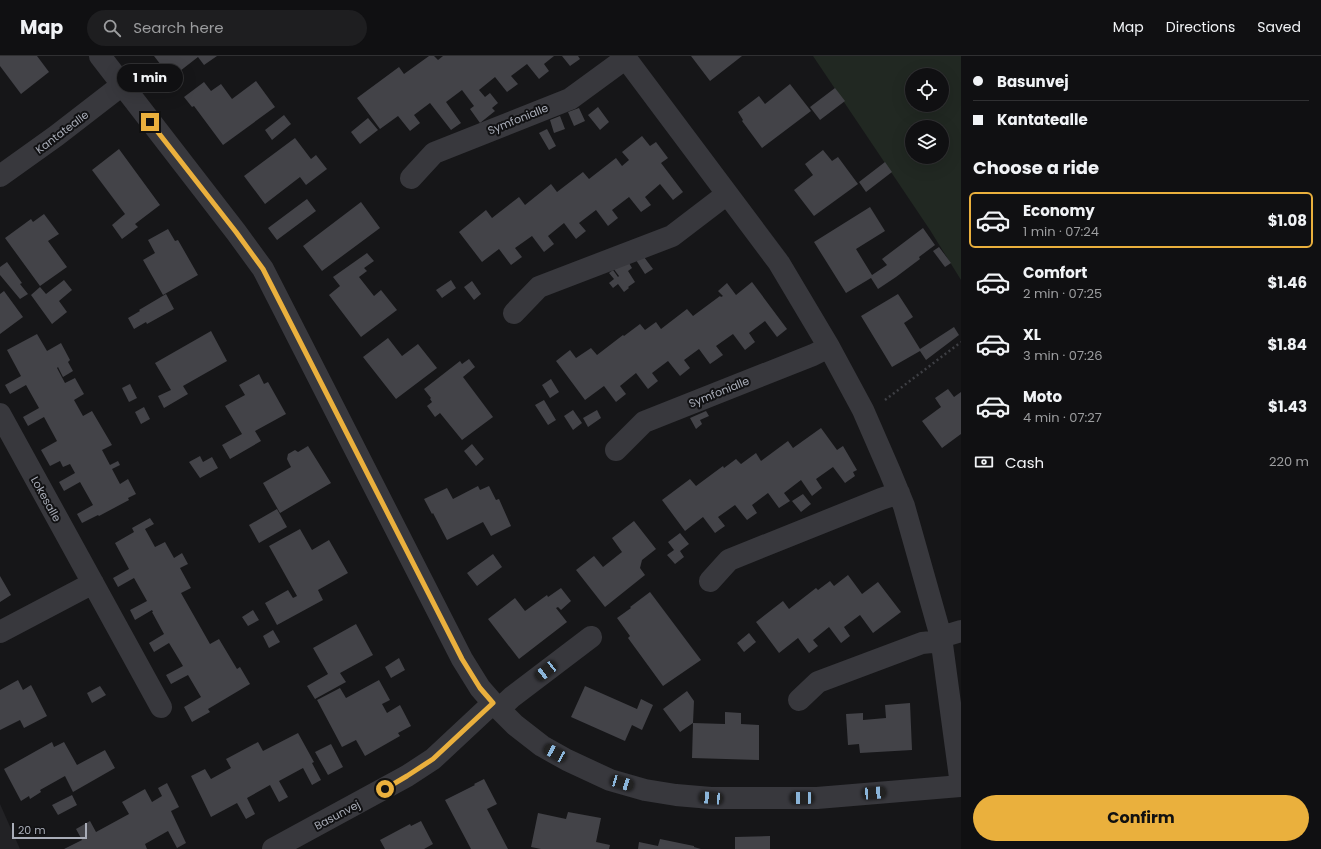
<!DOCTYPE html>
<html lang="en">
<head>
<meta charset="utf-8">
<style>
	body { margin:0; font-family:Poppins,sans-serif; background:#1e1e20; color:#f1f3f6; height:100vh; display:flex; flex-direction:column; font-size:15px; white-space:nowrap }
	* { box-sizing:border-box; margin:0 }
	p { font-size:13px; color:#9c9d9f }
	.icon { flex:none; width:22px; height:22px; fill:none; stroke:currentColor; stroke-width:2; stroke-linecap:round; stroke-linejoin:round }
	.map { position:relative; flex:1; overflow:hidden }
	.sheet { display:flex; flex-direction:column; background:#101012; width:360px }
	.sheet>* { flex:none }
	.hud { display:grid; align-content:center; height:88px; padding:0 12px; background:#101012 }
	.tools { position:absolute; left:905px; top:12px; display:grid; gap:8px }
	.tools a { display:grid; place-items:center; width:44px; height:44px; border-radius:50%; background:#101012; box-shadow:0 4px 16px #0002,0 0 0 1px #303032; font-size:20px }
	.scale { position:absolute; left:12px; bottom:10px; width:75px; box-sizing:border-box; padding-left:4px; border:2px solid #a9adb8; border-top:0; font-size:11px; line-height:14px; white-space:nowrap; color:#a9adb8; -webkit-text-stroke:3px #111113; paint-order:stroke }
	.end { position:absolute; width:18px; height:18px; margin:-9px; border:5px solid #eab03d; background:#111; box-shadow:0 0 0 2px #111 }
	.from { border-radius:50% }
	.bubble { position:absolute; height:28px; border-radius:14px; background:#101012; box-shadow:0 4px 16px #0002,0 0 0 1px #303032; font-size:13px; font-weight:700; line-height:28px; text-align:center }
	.car { position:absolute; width:12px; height:24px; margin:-12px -6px; border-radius:5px; box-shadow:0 0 3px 1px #0007; background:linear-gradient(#222 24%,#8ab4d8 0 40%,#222 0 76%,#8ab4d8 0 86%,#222 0) }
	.hud b { display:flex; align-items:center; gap:14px; height:38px; font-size:15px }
	.hud b+b { border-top:1px solid #303032 }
	.hud i { width:10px; height:10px; background:#f1f3f6 }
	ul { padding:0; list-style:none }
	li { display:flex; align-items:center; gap:12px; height:56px; margin:0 8px 6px; padding:0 4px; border:2px solid transparent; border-radius:6px }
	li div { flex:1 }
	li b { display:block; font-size:15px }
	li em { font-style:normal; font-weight:700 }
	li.on { border-color:#eab03d }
	li>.icon { width:36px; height:36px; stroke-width:1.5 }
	h2 { padding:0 12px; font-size:18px; line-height:48px }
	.pay { display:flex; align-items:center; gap:10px; height:44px; padding:0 12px; font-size:15px }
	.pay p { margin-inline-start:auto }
	.button { display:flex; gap:8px; margin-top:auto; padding:8px 12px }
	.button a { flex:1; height:46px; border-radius:24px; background:#eab03d; color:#111; font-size:16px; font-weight:700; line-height:46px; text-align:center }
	header { display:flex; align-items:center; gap:24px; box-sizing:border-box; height:56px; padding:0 20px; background:#101012; border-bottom:1px solid #303032 }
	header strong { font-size:19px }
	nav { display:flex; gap:22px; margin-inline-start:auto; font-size:14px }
	.search { width:280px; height:36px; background:#1e1e20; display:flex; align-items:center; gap:10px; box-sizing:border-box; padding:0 14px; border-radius:22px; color:#9c9d9f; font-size:15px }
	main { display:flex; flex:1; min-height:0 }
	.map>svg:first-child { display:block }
	.built { fill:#222225 }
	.green { fill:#212822; fill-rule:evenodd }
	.building { fill:#434348 }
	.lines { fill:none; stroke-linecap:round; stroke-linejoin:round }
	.path { stroke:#3e3f44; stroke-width:2.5; stroke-dasharray:2 3; stroke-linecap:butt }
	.street { stroke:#38383d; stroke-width:22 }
	.route { stroke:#eab03d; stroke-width:5 }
	.labels { text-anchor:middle; stroke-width:4; stroke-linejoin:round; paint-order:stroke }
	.street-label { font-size:11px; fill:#a9adb8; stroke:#111113 }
</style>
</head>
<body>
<header>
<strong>Map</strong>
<div class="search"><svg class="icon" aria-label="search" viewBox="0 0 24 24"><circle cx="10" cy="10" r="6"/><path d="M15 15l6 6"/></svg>Search here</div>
<nav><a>Map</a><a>Directions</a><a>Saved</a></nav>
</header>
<main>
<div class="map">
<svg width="961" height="793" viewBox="0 0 961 793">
	<rect width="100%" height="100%" fill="#161618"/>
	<path class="built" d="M0,748L20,793H0Z"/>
	<path class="green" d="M813,0H961V224L930,174ZM912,19H942V49H912ZM912,71H942V101H912Z"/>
	<path class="building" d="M0,0H37L49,16L21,38L0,10Z
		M154,0H217L204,9L198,1L171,22Z
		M429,0H434L438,4L443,0H554L544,8L549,15L539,23L527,8L511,20L518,28L507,36L495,21L479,34L485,41L490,37L498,47L492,52L495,55L480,67L470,53L474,50L462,34L446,46L461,67L451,74L430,47L414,59L420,67L410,75L398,60L380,73L357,42L399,11L404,18Z
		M562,0H578L580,3L570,10Z
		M691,0H742L710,25Z
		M256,25L275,51L223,89L194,50L192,51L184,41L204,26L211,35L221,28L232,43Z
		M790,28L811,55L762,92L742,65L743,64L738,56L759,40L765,48Z
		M835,32L845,45L820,64L810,51Z
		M598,51L609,66L600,74L588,59Z
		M579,52L585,65L574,70L568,56Z
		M284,59L291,68L272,84L265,74Z
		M560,60L565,73L554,77L550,64Z
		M368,62L378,74L360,88L351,76Z
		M547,73L556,90L549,94L539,77Z
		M642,80L650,90L656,86L668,102L661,107L683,136L673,144L660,128L645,141L651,149L641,156L629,141L612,154L618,162L608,170L596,154L579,167L586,175L576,183L564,167L548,180L554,188L544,196L532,180L515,192L522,201L511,209L499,193L482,206L459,176L486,154L492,162L519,141L525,149L551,128L557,136L583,116L589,123L616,102L622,110L629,104L622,96Z
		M295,82L311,103L316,99L327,113L306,129L300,121L265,148L244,120Z
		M119,93L160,149L135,168L138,171L122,183L112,169L125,158L92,114Z
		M823,94L832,105L838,101L858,128L814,160L794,134L813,119L805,108Z
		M885,106L892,116L866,136L859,126Z
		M307,143L316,155L277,184L268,172Z
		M361,146L380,172L322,215L303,190Z
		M870,151L885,175L856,193L872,219L887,209L882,203L923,172L935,189L919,201L920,203L896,221L878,233L871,222L846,237L814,186Z
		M44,158L59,178L48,185L67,211L40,230L5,182L31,163L33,166Z
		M168,173L175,185L178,184L198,219L163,239L143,204L155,197L148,184Z
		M939,191L951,207L945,211L933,195Z
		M367,197L374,205L364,212L367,215L359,221L374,240L381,234L397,254L361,281L329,239L340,230L333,221Z
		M644,201L653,213L645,218L636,204Z
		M7,206L22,227L20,228L28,238L20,243L0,219V211Z
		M629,207L632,212L628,215L635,226L628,231L629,232L624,236L618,228L613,232L609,227L614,223L609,217L613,214L618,221L619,220L613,212Z
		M64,224L72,234L59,245L67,256L52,268L31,239L40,231L46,238Z
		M451,224L456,232L442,242L436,234Z
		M472,225L481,238L474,244L464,231Z
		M752,226L787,273L777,281L765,265L749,277L755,286L745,294L733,278L716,290L723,299L710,308L699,293L684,304L690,312L680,320L668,305L652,317L658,325L648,333L636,317L620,330L626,338L616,346L604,330L585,344L556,305L570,294L576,302L591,292L597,299L623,279L624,280L640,268L645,274L656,266L661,273L687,253L693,260L720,240L721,241L723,240L718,235L727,227L736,239Z
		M4,235L23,261L0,278V238Z
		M166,238L174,253L147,268L146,266L134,273L128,262L140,255L139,254Z
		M898,238L913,261L904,267L920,293L954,271L959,279L926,304L920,295L892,311L861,260Z
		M211,275L227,305L183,330L188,338L164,352L158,340L171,334L155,307Z
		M37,278L47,295L61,287L70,304L68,306L73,315L63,321L58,311L57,312L65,327L75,322L84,338L74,344L83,360L92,355L112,389L102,394L110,409L118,405L120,409L112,413L120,428L128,423L136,438L128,442L129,444L99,460L98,459L82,467L77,458L93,449L80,426L64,435L59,426L75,417L70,408L63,411L60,405L50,410L41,394L57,385L44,361L28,370L23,361L39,352L26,329L10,338L5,329L21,320L7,294Z
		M388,282L402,300L418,288L437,312L396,343L363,301Z
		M469,303L475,311L463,321L493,361L462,384L440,357L435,361L427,350L432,346L430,343L431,342L424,333L460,305L462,308Z
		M259,318L264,328L268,326L286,358L255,375L261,385L230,403L222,389L242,378L225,350L245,339L239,329Z
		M551,323L559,336L550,342L542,329Z
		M130,328L137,342L129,346L122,332Z
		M948,333L954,341L961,336V378L942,392L922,365L941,351L935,342Z
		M544,344L556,364L548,369L535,349Z
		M144,351L150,363L141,368L135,356Z
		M573,354L582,367L573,374L564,360Z
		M597,354L601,362L588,371L583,362Z
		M706,355L709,360L700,364L702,368L696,373L690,362Z
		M821,372L837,394L843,390L857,414L853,416L855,420L845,427L833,411L816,423L822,432L812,440L801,424L784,437L790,445L779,452L768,437L752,449L757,457L747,464L735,449L718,461L725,470L715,477L703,461L685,475L662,444L690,423L696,430L723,410L724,412L736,403L741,408L756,397L761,405L788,385L793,392Z
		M472,388L484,403L476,410L464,395Z
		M308,390L331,427L280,457L263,427L291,411L287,403L288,398L295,394L298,396Z
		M200,400L203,406L212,401L218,412L200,422L189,406Z
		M478,430L480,434L489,430L496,444L499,443L511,470L491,480L483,466L447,484L433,457L432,458L424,443L447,432L453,443Z
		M803,438L811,448L801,456L792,445Z
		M277,453L287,471L259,487L249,469Z
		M150,462L154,468L145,473L155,491L165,486L174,502L182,497L188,508L180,512L191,532L181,537L210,588L219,583L237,613L240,611L250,628L208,653L210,656L192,666L184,651L201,641L188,619L171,628L166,619L183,610L169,587L154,596L149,587L164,578L152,556H153L152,554L135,564L130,554L147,545L134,522L118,531L113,522L129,513L115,487L134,476L132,472Z
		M634,465L656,493L642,504L640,512L645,519L605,551L576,514L594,500L603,511L622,496L612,482Z
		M300,473L312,494L329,484L348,517L318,534L323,544L277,569L265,547L288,534L293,542L297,540L269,490Z
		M680,477L689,488L680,495L684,501L675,508L667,499L674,494L668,486Z
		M493,498L502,511L477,530L467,517Z
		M848,519L862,538L878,526L901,556L873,577L860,559L844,571L850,580L841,587L829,571L813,584L818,590L809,597L798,582L779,597L756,566L783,545L789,553L816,532L818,534L830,525L834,530Z
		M0,520L11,539L0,546Z
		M561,532L571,545L561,554L558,551L556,552L567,566L519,603L488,563L515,542L525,555L547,539L548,541Z
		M650,536L701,604L663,630L628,582L630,580L617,562L631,552L630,551Z
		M253,554L259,564L248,570L242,561Z
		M356,568L373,599L340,617L346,626L315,643L307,630L328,618L313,592Z
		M273,574L280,586L269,592L263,580Z
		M749,577L756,586L744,596L737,587Z
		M399,602L405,614L391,622L385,611Z
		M18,624L23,634L31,629L47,660L24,672L20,664L0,674V634Z
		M379,624L390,644L382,648L387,657L400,649L411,670L398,677L400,680L365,700L356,684L342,691L317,644L340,632L346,642Z
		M100,630L106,639L92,647L87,637Z
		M585,630L637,653L641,643L653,649L642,674L632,669L625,685L571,661Z
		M687,635L694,645L693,667L680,676L663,653Z
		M910,647L912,694L860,697L859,688L848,689L846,658L863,657V664L886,662L885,649Z
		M725,656L741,657V668L759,669V704L692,702L693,667L725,668Z
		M298,677L314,706L312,707L321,724L312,729L303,712L279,725L288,741L279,746L270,729L247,742L255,758L246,763L237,747L211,761L191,720L205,713L211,723L231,712L226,703L258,686L263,695Z
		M52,686L54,691L64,686L77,709L105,694L115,712L73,736L65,720L40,734L41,736L30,743L29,740L21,745L4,713Z
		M331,688L343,711L328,719L315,696Z
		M484,723L497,748L487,753L508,793H471L445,744L475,729L474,728Z
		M167,727L179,751L171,755L186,787L177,792L168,775L145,788L147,793H64L82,784L76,773L90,765L96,776L129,758L122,746L145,733L152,746L162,740L158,732Z
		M72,739L77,749L58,759L52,749Z
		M568,756L601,762L596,786L610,789L609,793H541L531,791L538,757L566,763Z
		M421,765L433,788L424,793H385L380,784L410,768L411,770Z
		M770,780V793H735V781Z
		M660,783L694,790V791L701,793H638L639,786L658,790Z"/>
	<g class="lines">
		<path class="path" d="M885,344L961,286"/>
		<path class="street" d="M100,0L236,176L263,213L462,603L480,632L493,647L515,669L542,690L567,704L610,724L645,734L676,739L711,742H817L961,730
			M624,0L779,207L829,291L863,354L890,416L904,450L941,581L961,729
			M0,120L56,80L122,29
			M411,122L434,97L570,43L626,2
			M514,257L539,231L672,180L727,138
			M0,358L161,651
			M616,394L644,366L813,299L829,291
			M710,525L729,504L881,443L899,437
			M0,576L93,527
			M941,581L961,575
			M799,644L818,626L922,587L941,585
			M499,653L512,641L591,581
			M273,793L407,720L433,703L493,647"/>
	</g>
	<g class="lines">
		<path class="route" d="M150,66L236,176L263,213L462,603L480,632L493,647L433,703L407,720L385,733"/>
	</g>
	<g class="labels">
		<g class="street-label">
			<text transform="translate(518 63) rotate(-22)" y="4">Symfonialle</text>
			<text transform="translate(62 76) rotate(-37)" y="4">Kantatealle</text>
			<text transform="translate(719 336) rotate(-22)" y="4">Symfonialle</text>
			<text transform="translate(46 443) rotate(61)" y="4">Lokesalle</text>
			<text transform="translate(337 759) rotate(-28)" y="4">Basunvej</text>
		</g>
	</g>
</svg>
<div class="tools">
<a><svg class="icon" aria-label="locate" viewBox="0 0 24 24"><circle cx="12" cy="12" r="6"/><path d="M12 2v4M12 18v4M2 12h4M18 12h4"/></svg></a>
<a><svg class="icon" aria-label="layers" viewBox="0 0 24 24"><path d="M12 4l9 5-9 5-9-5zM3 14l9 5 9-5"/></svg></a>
</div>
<div class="scale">20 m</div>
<i class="end from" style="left:385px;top:733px"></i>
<i class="end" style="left:150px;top:66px"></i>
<div class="bubble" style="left:117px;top:8px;width:66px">1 min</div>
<i class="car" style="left:546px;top:615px;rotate:232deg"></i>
<i class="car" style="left:555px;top:697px;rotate:299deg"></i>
<i class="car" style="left:622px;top:727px;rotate:107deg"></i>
<i class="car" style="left:874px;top:737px;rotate:86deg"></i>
<i class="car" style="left:711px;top:742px;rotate:275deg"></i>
<i class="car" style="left:802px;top:742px;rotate:270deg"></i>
</div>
<section class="sheet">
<div class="hud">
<b><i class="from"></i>Basunvej</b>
<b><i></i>Kantatealle</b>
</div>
<h2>Choose a ride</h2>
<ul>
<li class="on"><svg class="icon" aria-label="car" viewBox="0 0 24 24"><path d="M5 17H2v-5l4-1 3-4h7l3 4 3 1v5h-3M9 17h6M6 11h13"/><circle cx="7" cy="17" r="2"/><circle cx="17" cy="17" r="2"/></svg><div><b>Economy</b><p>1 min · 07:24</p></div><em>$1.08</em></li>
<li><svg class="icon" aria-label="car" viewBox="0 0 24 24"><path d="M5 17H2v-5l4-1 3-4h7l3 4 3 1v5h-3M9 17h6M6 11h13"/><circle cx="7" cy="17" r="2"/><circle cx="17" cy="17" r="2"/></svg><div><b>Comfort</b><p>2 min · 07:25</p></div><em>$1.46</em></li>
<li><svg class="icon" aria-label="car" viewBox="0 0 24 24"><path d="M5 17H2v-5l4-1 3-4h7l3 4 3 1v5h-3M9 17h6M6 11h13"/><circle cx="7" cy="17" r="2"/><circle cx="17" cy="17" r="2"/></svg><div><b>XL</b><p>3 min · 07:26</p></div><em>$1.84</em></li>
<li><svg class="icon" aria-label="car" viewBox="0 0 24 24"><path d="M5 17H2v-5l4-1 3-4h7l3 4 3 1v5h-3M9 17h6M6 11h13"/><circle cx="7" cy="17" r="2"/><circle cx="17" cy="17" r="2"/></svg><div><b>Moto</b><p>4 min · 07:27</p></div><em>$1.43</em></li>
</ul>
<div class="pay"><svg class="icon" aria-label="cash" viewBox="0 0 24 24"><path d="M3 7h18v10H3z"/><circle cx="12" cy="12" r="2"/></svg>Cash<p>220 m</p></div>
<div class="button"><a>Confirm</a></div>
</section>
</main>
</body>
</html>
